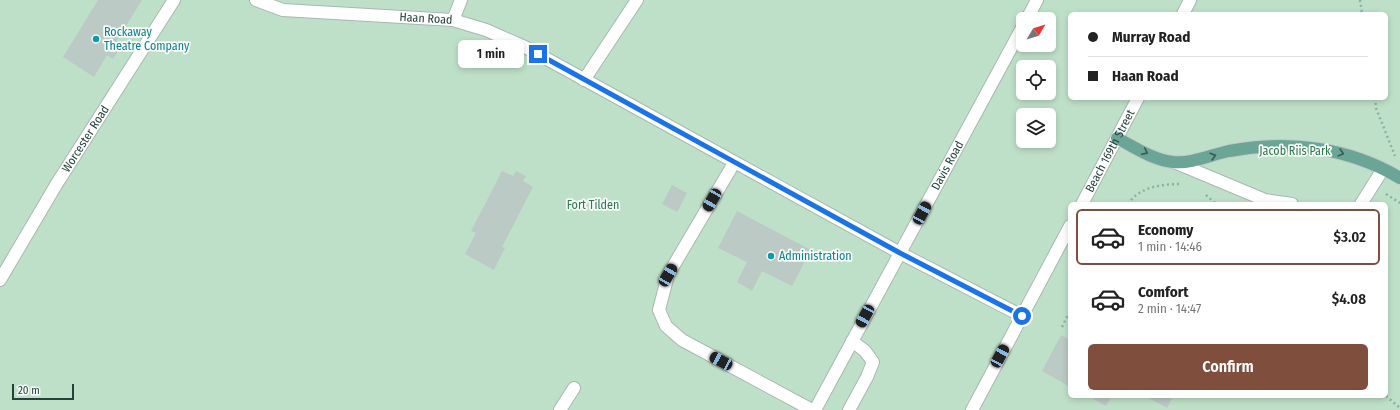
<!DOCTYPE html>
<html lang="en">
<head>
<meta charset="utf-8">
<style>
	body { margin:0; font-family:"Fira Sans Condensed",sans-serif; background:#f2f2f2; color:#222; height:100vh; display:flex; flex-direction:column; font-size:15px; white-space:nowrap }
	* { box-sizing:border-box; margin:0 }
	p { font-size:13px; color:#767676 }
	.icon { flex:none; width:22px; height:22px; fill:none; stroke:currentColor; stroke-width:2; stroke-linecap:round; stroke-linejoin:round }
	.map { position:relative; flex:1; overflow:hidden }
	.details { position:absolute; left:1068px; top:202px; width:320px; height:196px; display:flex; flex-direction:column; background:#fff; border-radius:6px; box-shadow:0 2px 6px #0003 }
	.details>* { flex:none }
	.banner { position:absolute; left:1068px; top:12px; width:320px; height:88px; border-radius:6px; box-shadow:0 2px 6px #0003; display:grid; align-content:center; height:88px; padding:0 20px; background:#fff }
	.needle { width:26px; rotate:52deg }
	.tools { position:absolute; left:1016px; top:12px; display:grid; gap:8px }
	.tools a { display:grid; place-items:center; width:40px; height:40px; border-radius:6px; background:#fff; box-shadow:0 2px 6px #0003; font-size:20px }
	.scale { position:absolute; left:12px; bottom:10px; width:62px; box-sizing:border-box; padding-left:4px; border:2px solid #24423a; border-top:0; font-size:11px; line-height:14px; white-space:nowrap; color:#24423a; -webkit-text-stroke:3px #f7fbf9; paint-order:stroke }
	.end { position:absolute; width:18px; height:18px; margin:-9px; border:5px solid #1a73e8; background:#fff; box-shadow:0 0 0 2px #fff }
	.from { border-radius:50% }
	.bubble { position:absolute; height:28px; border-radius:6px; background:#fff; box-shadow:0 2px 6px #0003; font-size:13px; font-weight:600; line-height:28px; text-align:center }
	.car { position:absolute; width:12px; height:24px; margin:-12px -6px; border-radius:5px; box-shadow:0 0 3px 1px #0007; background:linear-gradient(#222 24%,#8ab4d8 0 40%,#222 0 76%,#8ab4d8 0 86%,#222 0) }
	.banner b { display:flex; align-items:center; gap:14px; height:38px; font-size:15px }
	.banner b+b { border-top:1px solid #e0e0e0 }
	.banner i { width:10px; height:10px; background:#222 }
	ul { padding:7px 0 0; list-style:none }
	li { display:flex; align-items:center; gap:12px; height:56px; margin:0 8px 6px; padding:0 12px; border:2px solid transparent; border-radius:6px }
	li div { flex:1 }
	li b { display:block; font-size:15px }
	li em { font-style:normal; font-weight:600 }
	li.active { border-color:#804e3d }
	li>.icon { width:36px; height:36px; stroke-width:1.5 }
	.primary-button { display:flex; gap:8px; margin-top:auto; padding:8px 20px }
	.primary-button a { flex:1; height:46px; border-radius:6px; background:#804e3d; color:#fff; font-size:16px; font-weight:600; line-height:46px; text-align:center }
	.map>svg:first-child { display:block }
	.green { fill:#bfe0c8; fill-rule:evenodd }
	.building { fill:#bbcac4 }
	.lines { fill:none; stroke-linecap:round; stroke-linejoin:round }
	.minor-casing { stroke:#a8b8b2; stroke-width:14 }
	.major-casing { stroke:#c2cac8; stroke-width:14 }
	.path { stroke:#86b3a5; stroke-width:2.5; stroke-dasharray:2 3; stroke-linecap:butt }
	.minor { stroke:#fff; stroke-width:12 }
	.major { stroke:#6aa596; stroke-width:12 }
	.oneway { stroke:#365b51 }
	.route { stroke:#1a73e8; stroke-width:5 }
	.culture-dot { fill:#0f9aa8; stroke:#f7fbf9; stroke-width:1.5 }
	.labels { text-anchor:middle; stroke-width:3.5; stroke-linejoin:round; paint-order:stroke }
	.street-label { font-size:12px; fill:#24423a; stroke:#f7fbf9 }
	.culture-label { font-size:12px; fill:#0d838f; stroke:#f7fbf9; text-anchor:start }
	.park-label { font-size:12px; fill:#2d7a4b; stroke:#f7fbf9 }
</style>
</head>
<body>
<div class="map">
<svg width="1400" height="410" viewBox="0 0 1400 410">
	<rect width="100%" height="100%" fill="#e6efeb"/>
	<path class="green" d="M0,0H1400V410H0ZM1070,14H1386V98H1070ZM1023,19H1049V45H1023ZM1023,67H1049V93H1023ZM1023,115H1049V141H1023ZM1070,204H1386V396H1070Z"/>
	<path class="building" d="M98,0H142L113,47L118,51L113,59L107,55L94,77L63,57Z
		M502,171L513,176L516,171L526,176L523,181L533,187L502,247L505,248L494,270L465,254L476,233L471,231Z
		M672,185L687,193L677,212L662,204Z
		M737,211L811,250L792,286L762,271L752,291L737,282L747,262L718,248Z
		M1061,335L1070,340V387L1042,371Z
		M1088,396H1112L1106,406Z
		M1145,396H1173L1167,408Z"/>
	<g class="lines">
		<defs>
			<g id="minor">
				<path id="s1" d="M256,0L283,10L453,20L486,30L527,48L900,253L1022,316"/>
				<path d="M1183,14L1190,0"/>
				<path d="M1027,19L1037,0"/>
				<path d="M453,20L461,0"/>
				<path d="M584,80L637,0"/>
				<path d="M1174,162L1265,200L1292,204"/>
				<path d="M734,163L668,275L659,310L666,326L682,340L812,410"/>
				<path id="s2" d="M1082,204L1138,98"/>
				<path d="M1361,204L1383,169"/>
				<path id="s3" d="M0,280L56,185L174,0"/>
				<path d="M560,410L574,388"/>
				<path id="s4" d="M815,410L1023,26"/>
				<path d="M849,410L867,377L873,362L865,351L852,341"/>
				<path d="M972,410L1070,226"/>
			</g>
			<path id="major" d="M1117,138C1134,147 1153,160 1173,162C1192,164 1210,155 1229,151C1288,140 1348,147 1400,178"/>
		</defs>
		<use href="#minor" class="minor-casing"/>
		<use href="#major" class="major-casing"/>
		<path class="path" d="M1360,0L1362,14
			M1375,98L1376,108L1395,156
			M1386,194L1400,203
			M1206,195L1216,204
			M1128,204C1139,187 1161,184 1181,184
			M1062,327L1070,311
			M1386,396L1400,408"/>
		<use href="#minor" class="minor"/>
		<use href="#major" class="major"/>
	</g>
	<defs><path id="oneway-chevron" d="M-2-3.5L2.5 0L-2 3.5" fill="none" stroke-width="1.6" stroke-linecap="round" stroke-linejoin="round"/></defs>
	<g class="oneway">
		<use href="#oneway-chevron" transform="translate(1145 152) rotate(26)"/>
		<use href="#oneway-chevron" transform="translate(1341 153) rotate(15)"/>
		<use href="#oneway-chevron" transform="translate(1213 156) rotate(-16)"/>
	</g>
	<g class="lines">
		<path class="route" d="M538,54L900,253L1022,316"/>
	</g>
	<g class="culture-dot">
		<circle cx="96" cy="39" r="4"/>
		<circle cx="771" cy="256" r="4"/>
	</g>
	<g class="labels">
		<g class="street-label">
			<text dy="4" stroke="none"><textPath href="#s1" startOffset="172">Haan Road</textPath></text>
			<text dy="4" stroke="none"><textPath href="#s3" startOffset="165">Worcester Road</textPath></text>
			<text dy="4" stroke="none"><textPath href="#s2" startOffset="60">Beach 169th Street</textPath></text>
			<text dy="4" stroke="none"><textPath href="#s4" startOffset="278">Davis Road</textPath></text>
		</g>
		<g class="culture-label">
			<text x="104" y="36">Rockaway<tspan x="104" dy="14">Theatre Company</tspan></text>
			<text x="779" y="260">Administration</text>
		</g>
		<g class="park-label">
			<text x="1295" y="155">Jacob Riis Park</text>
			<text x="593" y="209">Fort Tilden</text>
		</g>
	</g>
</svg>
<div class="tools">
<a><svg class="needle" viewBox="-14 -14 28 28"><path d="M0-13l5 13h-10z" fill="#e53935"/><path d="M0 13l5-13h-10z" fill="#767676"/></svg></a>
<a><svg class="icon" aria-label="locate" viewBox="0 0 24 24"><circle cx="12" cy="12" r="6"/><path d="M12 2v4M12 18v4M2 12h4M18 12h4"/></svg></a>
<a><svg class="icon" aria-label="layers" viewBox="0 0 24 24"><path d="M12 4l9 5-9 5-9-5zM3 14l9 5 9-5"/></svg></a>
</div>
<div class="scale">20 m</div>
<i class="end from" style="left:1022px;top:316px"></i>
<i class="end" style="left:538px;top:54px"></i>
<div class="bubble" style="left:458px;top:40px;width:66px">1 min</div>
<i class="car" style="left:712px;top:200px;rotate:210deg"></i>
<i class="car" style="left:922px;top:213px;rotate:28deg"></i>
<i class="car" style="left:668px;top:275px;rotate:30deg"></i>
<i class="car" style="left:865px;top:316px;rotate:209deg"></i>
<i class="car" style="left:1000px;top:356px;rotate:28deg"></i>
<i class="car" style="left:721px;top:361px;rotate:298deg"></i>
<div class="banner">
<b><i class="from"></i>Murray Road</b>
<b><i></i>Haan Road</b>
</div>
<section class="details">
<ul>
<li class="active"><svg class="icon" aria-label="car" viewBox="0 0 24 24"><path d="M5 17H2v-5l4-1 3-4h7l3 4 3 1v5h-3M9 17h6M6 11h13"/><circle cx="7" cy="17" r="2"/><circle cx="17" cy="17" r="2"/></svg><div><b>Economy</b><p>1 min · 14:46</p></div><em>$3.02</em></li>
<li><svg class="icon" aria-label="car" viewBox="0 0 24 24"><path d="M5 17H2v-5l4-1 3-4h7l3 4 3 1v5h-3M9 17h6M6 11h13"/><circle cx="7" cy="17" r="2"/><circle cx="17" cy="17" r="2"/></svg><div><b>Comfort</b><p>2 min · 14:47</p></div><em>$4.08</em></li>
</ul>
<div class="primary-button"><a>Confirm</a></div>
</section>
</div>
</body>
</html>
